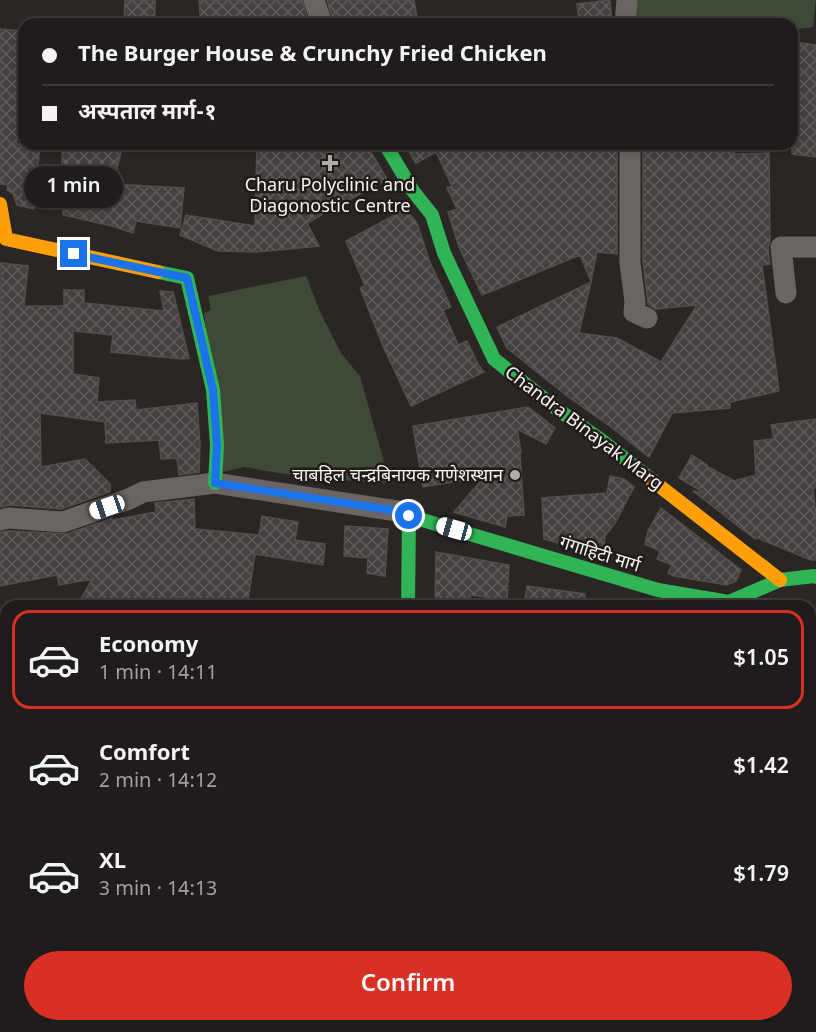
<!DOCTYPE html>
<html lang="en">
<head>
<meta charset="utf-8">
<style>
	body { margin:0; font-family:Georgia,"Noto Sans Devanagari",serif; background:#2c2928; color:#f1f3f6; height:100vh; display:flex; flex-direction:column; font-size:22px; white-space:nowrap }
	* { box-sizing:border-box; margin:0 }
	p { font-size:20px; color:#a1a1a3 }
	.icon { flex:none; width:33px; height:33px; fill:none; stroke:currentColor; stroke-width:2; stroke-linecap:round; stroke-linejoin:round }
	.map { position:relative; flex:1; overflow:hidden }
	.side { position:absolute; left:0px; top:600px; width:816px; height:432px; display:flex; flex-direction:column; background:#1f1c1b; border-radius:18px 18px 0 0; box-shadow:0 3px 9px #0003,0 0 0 2px #3c3a3a }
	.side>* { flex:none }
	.hud { position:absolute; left:18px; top:18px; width:780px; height:132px; border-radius:18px; box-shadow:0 3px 9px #0003,0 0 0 2px #3c3a3a; display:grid; align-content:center; height:132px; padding:0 24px; background:#1f1c1b }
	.end { position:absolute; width:27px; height:27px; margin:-14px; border:8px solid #1a73e8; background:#fff; box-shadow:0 0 0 3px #fff }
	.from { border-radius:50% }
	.bubble { position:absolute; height:42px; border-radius:21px; background:#1f1c1b; box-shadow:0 3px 9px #0003,0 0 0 2px #3c3a3a; font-size:20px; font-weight:600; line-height:42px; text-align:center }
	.car { position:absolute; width:18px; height:36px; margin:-18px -9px; border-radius:8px; box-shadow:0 0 4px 2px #0007; background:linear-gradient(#fff 24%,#345 0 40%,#fff 0 76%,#345 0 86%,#fff 0) }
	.hud b { display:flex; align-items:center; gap:21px; height:57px; font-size:22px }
	.hud b+b { border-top:2px solid #3c3a3a }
	.hud i { width:15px; height:15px; background:#f1f3f6 }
	ul { padding:10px 0 0; list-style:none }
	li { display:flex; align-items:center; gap:18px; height:99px; margin:0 12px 9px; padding:0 12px; border:3px solid transparent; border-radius:18px }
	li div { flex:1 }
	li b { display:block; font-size:22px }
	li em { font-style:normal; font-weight:600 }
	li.selected { border-color:#d93025 }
	li>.icon { width:54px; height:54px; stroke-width:1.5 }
	.primary-button { display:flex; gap:12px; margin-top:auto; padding:12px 24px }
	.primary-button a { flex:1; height:69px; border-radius:36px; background:#d93025; color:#fff; font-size:24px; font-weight:600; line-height:69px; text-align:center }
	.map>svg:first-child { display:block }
	.park { fill:#3e4938 }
	.building { fill:url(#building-cross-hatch); stroke:#524e4e; stroke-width:1.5 }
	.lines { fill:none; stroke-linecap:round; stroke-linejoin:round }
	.street { stroke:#6a6462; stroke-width:21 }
	.fast { stroke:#30b455; stroke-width:14 }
	.slow { stroke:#ff9f0a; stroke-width:14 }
	.route { stroke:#1a73e8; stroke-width:8 }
	.poi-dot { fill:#b0aca9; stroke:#221c18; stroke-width:2 }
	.labels { text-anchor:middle; stroke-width:5; stroke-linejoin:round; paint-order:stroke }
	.poi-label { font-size:18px; fill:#f9f4f1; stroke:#221c18 }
	.street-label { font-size:18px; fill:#f9f4f1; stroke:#221c18 }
</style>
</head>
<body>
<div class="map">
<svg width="816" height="1032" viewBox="0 0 816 1032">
	<defs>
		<pattern id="building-cross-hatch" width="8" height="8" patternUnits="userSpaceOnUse" patternTransform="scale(1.5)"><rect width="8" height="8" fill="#444040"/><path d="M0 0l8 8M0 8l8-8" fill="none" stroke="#605c5c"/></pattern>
	</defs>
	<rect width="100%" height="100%" fill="#292624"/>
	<path class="park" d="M637,0H816L813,27L792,30V24H631Z
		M306,276L321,314L341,353L360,376L390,483L337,480L278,473L244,467L223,472L204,313L211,310L208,296Z"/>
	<path class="building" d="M125,0H155V24H124Z
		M199,0H302L309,24H201Z
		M327,0H414L418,24H334Z
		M610,0L612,24H589V21L579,22L577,4Z
		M0,29L23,31L15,109L22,110L16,144H40L34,209L17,205L13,194L7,190L8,185L0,184Z
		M795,42L816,45V157L792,154V76Z
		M62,144H123L113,184L184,188L180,228L136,221L133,233L112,226L63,215Z
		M257,144H369L371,152L387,179L307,223L319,246L257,252L218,251L180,235L186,215L255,226Z
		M404,144H617V254L597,252L591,281L580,255L482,295L459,247L448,212L457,209L447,188L452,186L436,152L416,163Z
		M643,144H735L734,154L769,153L770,241L768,248L770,264L762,265L779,391L730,402V408L672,413L649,457L611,427L567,396L507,348L497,327L591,282L579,333L617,338L661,362L697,305L655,309L648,304L643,262Z
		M406,209L417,223L429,260L451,307L443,310L458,345L467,341L479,366L484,372L411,406L383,346L360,288L365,286L346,241Z
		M1,263L28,266L24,306H64V290H84V303L164,311L160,291L173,292L189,358L182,359L111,352L113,335L73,331V374L99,378L97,402L135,400L136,410L197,403L200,445L199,472L179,475L177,458L161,459L159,440L106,443L105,422L40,413L41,467L85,459L110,484V492L61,509L9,505L0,507Z
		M528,407L555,428L546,444L517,429L521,452L520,453L524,515L507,516L505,527L454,512L484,477L423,487L413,426Z
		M816,419V488H813L816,517V560H811L755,537V539L693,491L705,493L679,478L692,455L707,465V466L734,481L756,475L754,441L774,439L771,425Z
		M610,476L624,479L634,487L615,523L605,536L604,545L599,555L544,539L542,498L607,493Z
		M194,499L195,529L259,535L262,516L298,522L295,540L325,544L323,565L255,554L247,606H215V600L177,597V606H77L92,579L59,585L57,575L0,586V532L9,531L67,534L112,518V520L156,512L155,503Z
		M661,508L741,570L736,581L727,585L674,576L668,573L672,565L657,559L660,551L645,544L648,531Z
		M345,526L388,529L385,576L367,573L368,558L344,556Z
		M436,552L509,565L507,600L470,595L471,606H435Z
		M527,586L585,594L584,606H524Z"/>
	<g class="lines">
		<path class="street" d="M314,0L322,24
			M625,24L627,0
			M630,144V263L635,302L634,312L647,318
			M786,293L781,247H816
			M0,520L8,518L63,522L129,499L143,492L215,483L397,511L409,516
			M810,862L816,863
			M0,898L6,897
			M331,1032L336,1026"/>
		<path class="fast" d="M385,144L413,191L432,215L444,253L494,359L557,409L601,440L648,477
			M158,272L187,278L213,390L217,445L215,483
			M408,606L409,516L658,590L729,602L780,580L814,576L816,577
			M401,1026V1032"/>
		<path class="slow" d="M0,204L6,239L158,272
			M648,477L780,580"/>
	</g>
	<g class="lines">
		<path class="route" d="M74,254L187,278L213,390L217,445L215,483L397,511L409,516"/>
	</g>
	<g class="poi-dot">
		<path d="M327 154h6v6h6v6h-6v6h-6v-6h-6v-6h6z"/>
		<circle cx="515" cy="475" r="6"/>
	</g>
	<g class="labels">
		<g class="poi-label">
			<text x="330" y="191">Charu Polyclinic and<tspan x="330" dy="21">Diagonostic Centre</tspan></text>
			<text x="503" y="481" text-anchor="end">चाबहिल चन्द्रबिनायक गणेशस्थान</text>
		</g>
		<g class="street-label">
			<text transform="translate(584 428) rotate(37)" y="6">Chandra Binayak Marg</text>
			<text transform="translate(600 554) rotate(17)" y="6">गंगाहिटी मार्ग</text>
		</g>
	</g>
</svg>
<i class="end from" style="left:409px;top:516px"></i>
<i class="end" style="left:74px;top:254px"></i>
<div class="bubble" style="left:24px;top:166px;width:99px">1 min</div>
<i class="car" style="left:107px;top:507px;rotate:251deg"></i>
<i class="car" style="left:454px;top:529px;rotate:286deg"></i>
<div class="hud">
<b><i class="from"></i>The Burger House &amp; Crunchy Fried Chicken</b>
<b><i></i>अस्पताल मार्ग-१</b>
</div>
<section class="side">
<ul>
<li class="selected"><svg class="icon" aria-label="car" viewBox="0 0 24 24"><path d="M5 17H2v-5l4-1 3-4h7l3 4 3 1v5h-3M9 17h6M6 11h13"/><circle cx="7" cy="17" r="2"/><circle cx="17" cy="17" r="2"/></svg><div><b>Economy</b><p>1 min · 14:11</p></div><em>$1.05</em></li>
<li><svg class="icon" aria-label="car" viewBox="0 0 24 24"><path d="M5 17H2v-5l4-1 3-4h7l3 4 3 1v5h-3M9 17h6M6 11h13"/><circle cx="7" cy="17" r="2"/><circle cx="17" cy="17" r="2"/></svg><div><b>Comfort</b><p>2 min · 14:12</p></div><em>$1.42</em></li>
<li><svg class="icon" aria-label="car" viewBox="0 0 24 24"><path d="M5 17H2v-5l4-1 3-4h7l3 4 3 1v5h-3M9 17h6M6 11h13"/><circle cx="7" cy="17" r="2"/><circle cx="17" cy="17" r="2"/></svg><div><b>XL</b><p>3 min · 14:13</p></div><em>$1.79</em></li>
</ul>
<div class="primary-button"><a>Confirm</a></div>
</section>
</div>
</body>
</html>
